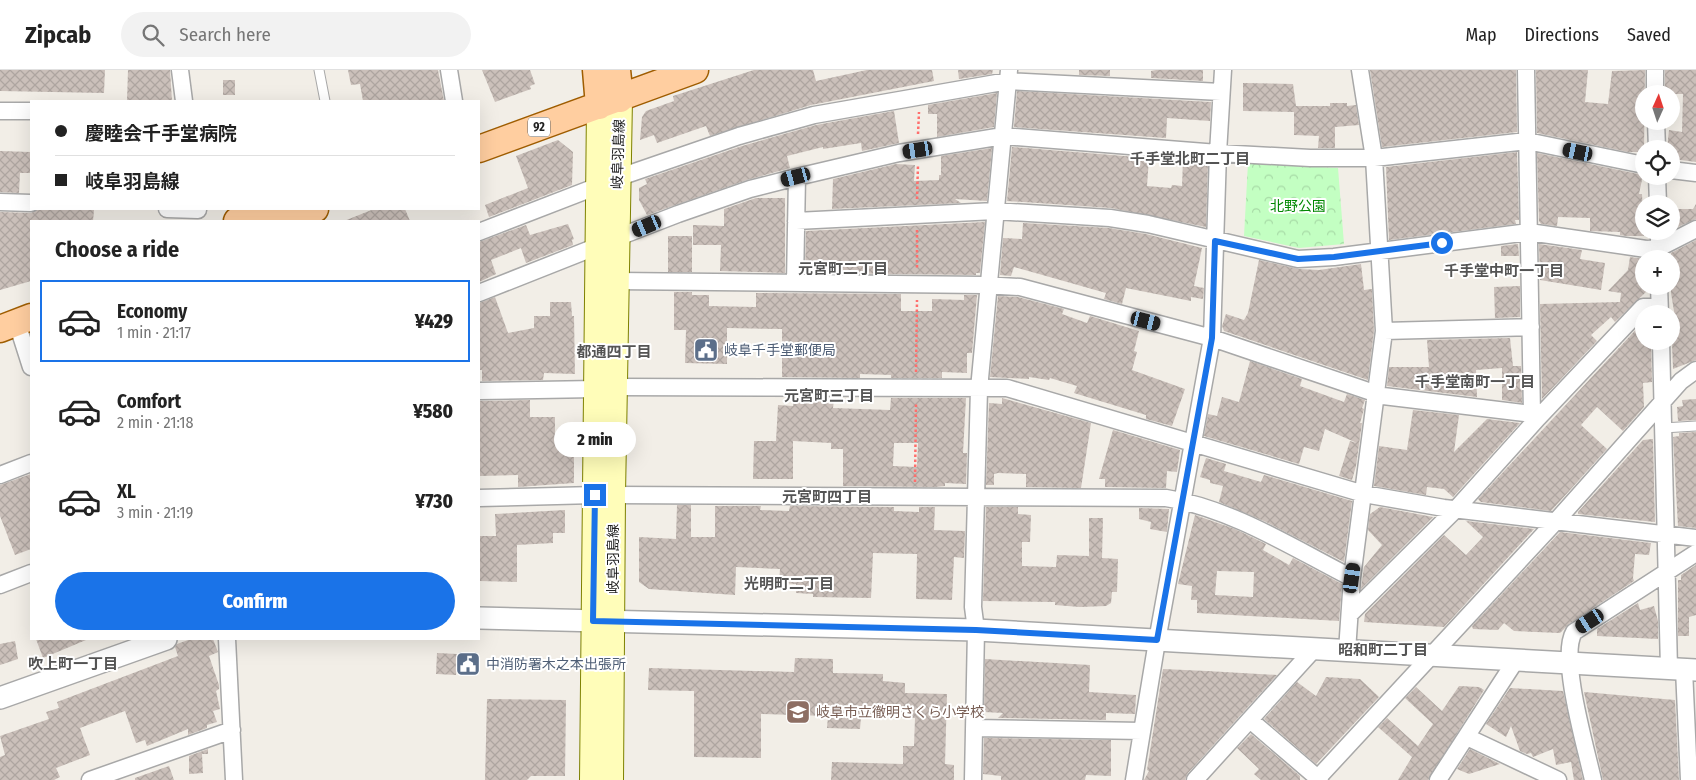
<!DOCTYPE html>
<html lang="en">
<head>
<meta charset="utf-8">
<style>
	body { margin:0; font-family:"Fira Sans Condensed","Noto Sans JP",sans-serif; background:#f2f2f2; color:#222; height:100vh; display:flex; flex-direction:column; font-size:19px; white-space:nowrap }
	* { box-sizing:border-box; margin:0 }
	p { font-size:16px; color:#767676 }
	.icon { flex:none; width:28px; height:28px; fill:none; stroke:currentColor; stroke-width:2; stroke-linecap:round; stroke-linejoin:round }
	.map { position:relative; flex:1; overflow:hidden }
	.details { position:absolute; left:30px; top:150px; width:450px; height:420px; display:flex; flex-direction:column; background:#fff; border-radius:0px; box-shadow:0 5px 20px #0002 }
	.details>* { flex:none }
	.guide { position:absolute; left:30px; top:30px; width:450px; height:110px; border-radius:0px; box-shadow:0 5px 20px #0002; display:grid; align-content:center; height:110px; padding:0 25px; background:#fff }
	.needle { width:32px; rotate:3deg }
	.controls { position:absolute; left:1635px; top:15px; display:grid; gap:10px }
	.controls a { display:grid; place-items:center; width:45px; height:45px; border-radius:50%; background:#fff; box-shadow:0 5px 20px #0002; font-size:25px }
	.end { position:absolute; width:22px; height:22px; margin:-11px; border:6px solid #1a73e8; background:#fff; box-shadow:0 0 0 2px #fff }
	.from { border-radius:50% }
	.bubble { position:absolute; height:35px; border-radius:18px; background:#fff; box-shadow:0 5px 20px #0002; font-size:16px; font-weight:800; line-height:35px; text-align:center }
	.car { position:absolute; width:15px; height:30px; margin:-15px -8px; border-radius:6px; box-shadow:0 0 4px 1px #0007; background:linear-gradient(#222 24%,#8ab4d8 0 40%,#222 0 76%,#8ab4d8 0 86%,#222 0) }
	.guide b { display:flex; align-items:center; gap:18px; height:48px; font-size:19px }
	.guide b+b { border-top:1px solid #e0e0e0 }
	.guide i { width:12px; height:12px; background:#222 }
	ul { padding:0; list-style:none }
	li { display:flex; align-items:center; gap:15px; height:82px; margin:0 10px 8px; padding:0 15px; border:2px solid transparent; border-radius:0px }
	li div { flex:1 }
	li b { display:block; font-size:19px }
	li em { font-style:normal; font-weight:800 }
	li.current { border-color:#1a73e8 }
	li>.icon { width:45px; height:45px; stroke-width:1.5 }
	h2 { padding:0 25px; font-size:22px; line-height:60px }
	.cta { display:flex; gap:10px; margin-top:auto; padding:10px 25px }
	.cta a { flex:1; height:58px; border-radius:30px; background:#1a73e8; color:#fff; font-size:20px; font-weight:800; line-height:58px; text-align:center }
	header { display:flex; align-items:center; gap:30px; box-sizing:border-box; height:70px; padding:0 25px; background:#fff; border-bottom:1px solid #e0e0e0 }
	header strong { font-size:24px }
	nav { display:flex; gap:28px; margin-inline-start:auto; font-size:18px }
	.search { width:350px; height:45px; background:#f2f2f2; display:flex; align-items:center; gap:12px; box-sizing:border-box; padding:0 18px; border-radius:28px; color:#767676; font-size:19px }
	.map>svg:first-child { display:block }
	.park { fill:url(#park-crowns) }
	.building { fill:url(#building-cross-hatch); fill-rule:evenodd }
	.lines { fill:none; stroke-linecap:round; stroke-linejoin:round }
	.service-casing { stroke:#a8a8a8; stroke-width:11 }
	.minor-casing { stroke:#a8a8a8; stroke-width:19 }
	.tertiary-casing { stroke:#a8a8a8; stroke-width:24 }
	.secondary-casing { stroke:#7e8100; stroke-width:26 }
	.primary-casing { stroke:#9f5d00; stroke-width:29 }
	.path { stroke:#ff6e6c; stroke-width:2.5; stroke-dasharray:2.5 2.5; stroke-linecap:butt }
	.service { stroke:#fff; stroke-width:9 }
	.minor { stroke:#fff; stroke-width:16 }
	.tertiary { stroke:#fff; stroke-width:21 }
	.secondary { stroke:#fffdb9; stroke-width:24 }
	.primary { stroke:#ffcea0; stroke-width:26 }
	.route { stroke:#1a73e8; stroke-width:6 }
	.labels { text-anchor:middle; stroke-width:4; stroke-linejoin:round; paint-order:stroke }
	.shield { fill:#fff; stroke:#646464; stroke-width:1 }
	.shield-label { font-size:12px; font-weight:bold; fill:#212121 }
	.street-label { font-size:14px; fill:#212121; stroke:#fff }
	.park-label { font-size:14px; fill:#028802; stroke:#fff }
	.service-label { font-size:14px; fill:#4e5e75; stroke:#fff; text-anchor:start }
	.education-label { font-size:14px; fill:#785e54; stroke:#fff; text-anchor:start }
	.neighbourhood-label { font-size:15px; font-weight:bold; fill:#545454; stroke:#fff }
</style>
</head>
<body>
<header>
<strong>Zipcab</strong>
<div class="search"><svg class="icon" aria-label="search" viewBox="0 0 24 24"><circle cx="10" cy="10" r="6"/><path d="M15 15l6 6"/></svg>Search here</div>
<nav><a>Map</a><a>Directions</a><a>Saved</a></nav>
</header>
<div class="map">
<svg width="1696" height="710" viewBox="0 0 1696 710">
	<defs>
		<pattern id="park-crowns" width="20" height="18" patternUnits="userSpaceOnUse" patternTransform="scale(1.25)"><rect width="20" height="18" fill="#c3ffc2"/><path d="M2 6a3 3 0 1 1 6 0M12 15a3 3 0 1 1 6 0" fill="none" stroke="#a7daa6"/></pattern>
		<pattern id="building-cross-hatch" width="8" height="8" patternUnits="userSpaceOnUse" patternTransform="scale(1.25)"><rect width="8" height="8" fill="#cbc0ba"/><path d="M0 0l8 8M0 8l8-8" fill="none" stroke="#aea5a0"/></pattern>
	</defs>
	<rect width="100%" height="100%" fill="#f2eee7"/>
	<path class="park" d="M1248,93L1338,98L1344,174L1299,178L1244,166Z"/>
	<path class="building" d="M0,0H105L104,23L0,21Z
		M128,0H170L172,31H127Z
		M348,0H438L444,31H363L360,14L351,15Z
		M482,0H530L535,14L530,16L531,19L495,32Z
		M754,0H813L816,11L867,0H932L934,11L811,35L710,66L706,56L657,73L654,65L640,70L642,47L646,41L674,31L673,26Z
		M958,0H993L992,4L959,9Z
		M1079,0H1110V6L1079,5Z
		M1156,0H1203V11L1151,8V1Z
		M1370,0H1516L1517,62L1382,77Z
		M1536,0H1588L1585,32L1608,34L1612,1L1645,0L1644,82H1628L1537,63Z
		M1665,0H1696V92L1673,89L1671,79H1667L1669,60L1682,62L1683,24H1665Z
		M223,10H235V25H223Z
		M1243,13L1293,14L1296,36H1330V33H1347V36L1356,35L1359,55L1335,57V78H1318L1319,66L1294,65V42L1243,41Z
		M1017,21L1211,32L1210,51L1167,48L1166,68L1014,57Z
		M997,23L994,57L937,67V44H928V35Z
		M894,41L899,73L862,81L861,73L823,79V77L787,86L790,98L747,110L647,145L639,130V118L647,114L645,109L742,76L816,55Z
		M558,70L573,82L572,115L489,147L485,135L528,118L516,86Z
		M1012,77L1149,88L1147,116L1171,118L1172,115L1182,116L1183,90L1208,92L1206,157L1111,138L1007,131Z
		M992,78L987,131L955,129L961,133L832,139L833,109L896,94L915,95L914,111L939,110V105H941V86Z
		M0,81L31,82V103H20L19,123L0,122Z
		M1517,82L1519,150H1515L1516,154L1389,170L1386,97Z
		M1537,83L1643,105L1639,124H1642L1644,166H1626L1620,165V162L1590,161V148L1558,147L1557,156L1541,154L1539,151Z
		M756,128H785V203L720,201L721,175H693V155L724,156V139Z
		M1696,134V149L1671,160V139H1693Z
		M39,139L94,140L93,151H31V211L0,220V142L31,143Z
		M374,139H405L410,151H344Z
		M985,152L980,203H976V205L805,203L806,161Z
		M1023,153L1109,158L1146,164L1202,178L1194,216L1204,218L1203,229L1191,227V231L1126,218L1122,234L1104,229L1106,223L1014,197L1011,206L1000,205L1003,168L1022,169Z
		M568,154L574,169L572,170L573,175L526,193L521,178L491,190L496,204L479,212V172L526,155L530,165Z
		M668,166H692V202H668Z
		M1696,170V290L1673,299L1671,247H1675L1671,223V183Z
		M1518,174L1519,186H1501V176Z
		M1539,174L1582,180L1580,189L1605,193L1601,220L1540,210Z
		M1630,187L1644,189V216H1649V219L1615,252L1611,247L1591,265L1597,271L1542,329L1540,234L1620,232L1621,223L1608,221L1628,200Z
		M1259,190L1299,199L1319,200L1361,194L1364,220L1372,219L1374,261L1368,310L1224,261L1222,256L1226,244L1244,250L1248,243Z
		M1520,216V247L1495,248L1494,217Z
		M674,222H692V225H709V236L756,237V223L901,224V241H932V229L964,230V225H977L972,283H967V303L942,302V308H891V305L860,304V308L782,307V259L727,258V294L685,293L686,260H674Z
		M998,226L1018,227L1064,239L1062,244L1087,253L1090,246L1139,261L1134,281L1137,282L1132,300L1185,319L1172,356L1146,349V345L1074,323L1077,316L1050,308L1049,310L1029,307V309L990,307Z
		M495,227L508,263L534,258V246H550V232H571L572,246H574L575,304L544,303L543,310L482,311V300H479V233Z
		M1644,251V271H1651L1652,312L1643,313L1644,337L1623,361L1597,337L1581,355L1607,379L1570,420L1551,441L1481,432L1478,429Z
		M1510,268L1513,296H1521L1522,333L1502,330V298L1476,300L1477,327L1387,316L1389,297H1429L1427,270Z
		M1250,291L1302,309L1300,316L1344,332L1347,324L1365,330L1362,338L1364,339L1360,353H1362L1356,396L1352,410L1339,406L1350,371L1357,373L1325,359L1319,381L1304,377L1299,394L1204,366L1208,344L1217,346L1222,327L1239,332Z
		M794,327L834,328L833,338L890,340L891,328H966L963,383H967L966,414L945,413V416L935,417L843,416V379H831V373L793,371V409H753L754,371H776L778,335L793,336ZM894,373H918L917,397L893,396Z
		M1002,328L1091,353L1081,418L1026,417V404L998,403L994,404V415H986L989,333L1002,334Z
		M1696,329V350L1678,351L1677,337L1683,336L1682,330Z
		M530,330V347H555V365H574V413L518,417V405L480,406V331Z
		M1413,340L1459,345L1454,382L1487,349L1520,353L1453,427L1444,419L1427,417L1426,425L1374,416L1379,376L1407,380Z
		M1113,360L1180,380L1177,402L1167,401L1166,418L1105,417V409H1099Z
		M1696,362V458L1678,456L1673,367L1679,366V363Z
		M1653,369L1655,452L1578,444V442L1643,370Z
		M1206,388L1226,394L1224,401L1261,412L1264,405L1352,431L1344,492L1266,452L1219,432L1223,416L1210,413V410L1200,407Z
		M31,404V479L15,485L0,446V415Z
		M677,435H691V467H715V436H761L760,440L789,441L790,436L894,437V441L919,442V437H935L934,460L965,461L964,488L954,487L952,530L916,529L917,484L873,483L871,528L813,527V524L796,523V514L779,513L780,499L736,497L735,525L649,519L639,512V467L676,469Z
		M986,437H1018V444L1031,445L1030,472H1022V496L1056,497L1057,485L1089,486V448H1103L1102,488L1118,489L1117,522H1112L1111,533L1106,536L1080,537L1055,535V532L983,531Z
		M1380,437L1433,447L1361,519L1364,497L1382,475L1368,460L1370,444Z
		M1139,438L1169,439L1167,462L1150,459L1151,452L1139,449Z
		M565,440V463H553V473L517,475V512L479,511L480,466H496L495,444Z
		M1195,445L1235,459L1266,474L1263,480L1289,495L1293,488L1342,514L1339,551L1197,543V530H1191L1192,516L1178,514ZM1217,501L1254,502L1253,527L1215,525Z
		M1466,451L1534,459L1444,557L1364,552L1365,544L1444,465L1466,485L1483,467Z
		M1560,462L1651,473L1649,485L1635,484L1633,508L1634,511L1569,554L1560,563L1514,561L1504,553L1498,560L1473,559L1472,556Z
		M1696,495V545L1689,547V566H1678V510H1681V505Z
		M1638,533L1640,540L1654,536L1658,551V569L1597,566V559Z
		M36,569H85L86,570L43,588Z
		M191,569H213L218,582L209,586L219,615V619L216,621L220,639L213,641L217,652L207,655V658L188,665V659L147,676L145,670L136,673L125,641L80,658L90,685L56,698L60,707L54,710H0V687L5,685L0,666L49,649L46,642L59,638L57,632L178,586L175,577L177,574Z
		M15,571L18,589L0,595V574Z
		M437,583L457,584L456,605L436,604Z
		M795,588L833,589V603L883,604V611L905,613V623L947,624L945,694L954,695V710H831L832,692L903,694V676H914L915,648L861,647L860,659L827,658L828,646L761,644V688L694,687V621L648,620L649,598L794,602Z
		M985,589L1090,595L1089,622L1136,625L1135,644L1106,643V650L998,648L1003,643L984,642Z
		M1163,599L1207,601L1277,605L1188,703L1185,710H1144L1149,701L1147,700Z
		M1326,607L1360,609L1379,627L1316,694L1264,649L1297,612L1316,626Z
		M1459,616L1479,617L1484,620L1428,710H1398L1412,687L1378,657L1387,648L1418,676L1433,654L1405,628L1416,617L1442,641Z
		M1510,618L1563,621L1583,710H1574L1571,692L1556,695L1553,679L1533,687L1531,683L1527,684L1520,681L1511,656L1506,667L1486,654Z
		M1584,622L1675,630L1679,710H1603Z
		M487,629L566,630L565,706H531L527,710H485Z
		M1251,664L1300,706V710H1261L1254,704L1259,699L1237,678Z
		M984,668L1111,670V706L1086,705L1085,710H1001V706L983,704Z
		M208,679V684H202L203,703L189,704V686Z
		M1470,679L1500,694L1469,704L1457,699Z
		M169,696L174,710H135V708Z"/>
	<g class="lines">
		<defs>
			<path id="service" d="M319,0L325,31
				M1663,358L1696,356"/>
			<path id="minor" d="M180,0L184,31
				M449,0L454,31
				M1526,0L1532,344
				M1655,0V24
				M0,41H31
				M1656,51L1657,79
				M1671,100L1696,103
				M1657,106L1658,134
				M617,108L739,66L814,45L1008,11L1221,22
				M0,132L31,133
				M167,139L198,140
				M796,151L995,141L1110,148L1148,154L1298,189L1334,187L1529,162L1646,179L1659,178L1696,159
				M1659,161V187
				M479,162L598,116
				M616,168L678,144L750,119L797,107L899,83L1003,66L1218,83L1310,88H1374L1527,71L1644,95
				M616,211L983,215L1020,217L1212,268L1383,326L1532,344L1538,348
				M795,213L797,107
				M1659,216L1660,244
				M479,223L598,176
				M17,253L31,297
				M1384,261L1531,257
				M1661,271L1669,599
				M615,317L1007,318L1364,424L1444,438L1696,468
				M479,321L596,319
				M0,405L31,393
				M613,425L1166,428C1233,439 1293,478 1352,508
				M479,428L595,425
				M0,515L31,503
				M1350,544L1456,439L1538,348L1643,237H1659
				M227,569L234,710
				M1347,581L1352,508L1384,261L1374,88L1360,0
				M1684,599L1689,710
				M1250,650L1320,710
				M974,658L1142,661
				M1467,667L1558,710
				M90,710L232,660
				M973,710L976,560L973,537L979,319L1009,0
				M1134,710L1157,571L1212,268L1218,83L1223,0
				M1195,710L1314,579
				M1316,710L1557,450L1681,311L1696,300
				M1438,710L1516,590
				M1593,710C1586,678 1559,587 1574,562L1696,483"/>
			<path id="tertiary" d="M479,548L976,560L1696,600
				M0,628L166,569"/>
			<path id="secondary" d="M592,710L599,36
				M611,710L613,425L620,29"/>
			<path id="primary" d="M596,0L599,36
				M617,0L620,29
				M479,79L695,0
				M237,151L271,139
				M281,151L315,139
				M0,259L31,247"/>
		</defs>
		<use href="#service" class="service-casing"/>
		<use href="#minor" class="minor-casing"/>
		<use href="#tertiary" class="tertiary-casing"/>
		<use href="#secondary" class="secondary-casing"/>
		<use href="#primary" class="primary-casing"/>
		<path class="path" d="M918,64L919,42
			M917,129L918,95
			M917,160V199
			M916,302L917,230
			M915,412L916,332"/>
		<use href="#service" class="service"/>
		<use href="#minor" class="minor"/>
		<use href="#tertiary" class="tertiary"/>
		<use href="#secondary" class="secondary"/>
		<use href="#primary" class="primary"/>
	</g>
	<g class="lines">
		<path class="route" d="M595,425L593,551L976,560L1157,570L1212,268L1215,171L1298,189L1334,187L1442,173"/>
	</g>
	<defs>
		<symbol id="civic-square" viewBox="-11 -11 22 22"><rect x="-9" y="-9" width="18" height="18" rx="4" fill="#5c6f8a" stroke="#fff"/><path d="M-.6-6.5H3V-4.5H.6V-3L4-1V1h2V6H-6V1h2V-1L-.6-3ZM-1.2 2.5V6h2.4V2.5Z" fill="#fff"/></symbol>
		<symbol id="school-square" viewBox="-11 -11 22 22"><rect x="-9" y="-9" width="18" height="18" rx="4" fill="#8d6e63" stroke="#fff"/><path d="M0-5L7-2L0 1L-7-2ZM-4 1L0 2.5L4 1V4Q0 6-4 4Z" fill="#fff"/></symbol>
	</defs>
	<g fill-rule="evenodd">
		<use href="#civic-square" x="692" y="266" width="28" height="28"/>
		<use href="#civic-square" x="454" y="580" width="28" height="28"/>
		<use href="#school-square" x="784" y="628" width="28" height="28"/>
	</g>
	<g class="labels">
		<rect class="shield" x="528" y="47.5" width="22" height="19" rx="4"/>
		<g class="shield-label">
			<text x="539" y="61">92</text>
		</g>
		<g class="street-label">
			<text transform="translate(618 84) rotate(-88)" y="5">岐阜羽島線</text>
			<text transform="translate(613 489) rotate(-90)" y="5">岐阜羽島線</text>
		</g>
		<g class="park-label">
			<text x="1298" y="141">北野公園</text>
		</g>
		<g class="service-label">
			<text x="724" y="285">岐阜千手堂郵便局</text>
			<text x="486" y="599">中消防署木之本出張所</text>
		</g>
		<g class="education-label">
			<text x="816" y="647">岐阜市立徹明さくら小学校</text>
		</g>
		<g class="neighbourhood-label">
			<text x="1190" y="94">千手堂北町二丁目</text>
			<text x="843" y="204">元宮町二丁目</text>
			<text x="1504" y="206">千手堂中町一丁目</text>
			<text x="614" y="287">都通四丁目</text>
			<text x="1475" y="317">千手堂南町一丁目</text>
			<text x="829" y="331">元宮町三丁目</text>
			<text x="827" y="432">元宮町四丁目</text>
			<text x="789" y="519">光明町二丁目</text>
			<text x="1383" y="585">昭和町二丁目</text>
			<text x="73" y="599">吹上町一丁目</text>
		</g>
	</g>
</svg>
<div class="controls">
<a><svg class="needle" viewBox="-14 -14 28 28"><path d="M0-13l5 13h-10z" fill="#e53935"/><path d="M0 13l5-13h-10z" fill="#767676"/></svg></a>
<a><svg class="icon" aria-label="locate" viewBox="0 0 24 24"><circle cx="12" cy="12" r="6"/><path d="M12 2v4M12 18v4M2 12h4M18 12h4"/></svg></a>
<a><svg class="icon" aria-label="layers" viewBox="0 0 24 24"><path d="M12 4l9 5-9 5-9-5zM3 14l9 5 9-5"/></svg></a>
<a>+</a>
<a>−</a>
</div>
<i class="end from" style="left:1442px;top:173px"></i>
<i class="end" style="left:595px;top:425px"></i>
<div class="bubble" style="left:554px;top:352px;width:82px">2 min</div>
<i class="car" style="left:918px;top:80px;rotate:261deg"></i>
<i class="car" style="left:1578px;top:82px;rotate:282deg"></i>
<i class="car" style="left:796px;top:107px;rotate:255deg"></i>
<i class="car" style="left:647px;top:156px;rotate:247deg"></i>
<i class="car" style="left:1146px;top:251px;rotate:104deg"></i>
<i class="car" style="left:1352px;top:508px;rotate:8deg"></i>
<i class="car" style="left:1590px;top:551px;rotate:237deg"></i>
<div class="guide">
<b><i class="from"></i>慶睦会千手堂病院</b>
<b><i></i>岐阜羽島線</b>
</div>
<section class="details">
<h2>Choose a ride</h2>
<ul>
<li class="current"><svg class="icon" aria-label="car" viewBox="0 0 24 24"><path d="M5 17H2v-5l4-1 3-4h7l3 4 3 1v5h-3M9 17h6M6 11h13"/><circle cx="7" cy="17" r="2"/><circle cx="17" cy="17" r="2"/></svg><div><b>Economy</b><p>1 min · 21:17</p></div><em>¥429</em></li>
<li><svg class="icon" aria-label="car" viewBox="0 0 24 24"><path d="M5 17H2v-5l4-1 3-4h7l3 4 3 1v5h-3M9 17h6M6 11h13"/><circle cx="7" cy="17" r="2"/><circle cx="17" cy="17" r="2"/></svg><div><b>Comfort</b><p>2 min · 21:18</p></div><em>¥580</em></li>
<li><svg class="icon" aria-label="car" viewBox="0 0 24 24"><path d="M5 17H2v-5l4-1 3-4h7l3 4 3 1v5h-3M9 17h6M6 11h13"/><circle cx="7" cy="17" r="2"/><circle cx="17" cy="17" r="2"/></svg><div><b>XL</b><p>3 min · 21:19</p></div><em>¥730</em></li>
</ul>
<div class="cta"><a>Confirm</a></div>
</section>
</div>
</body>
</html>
